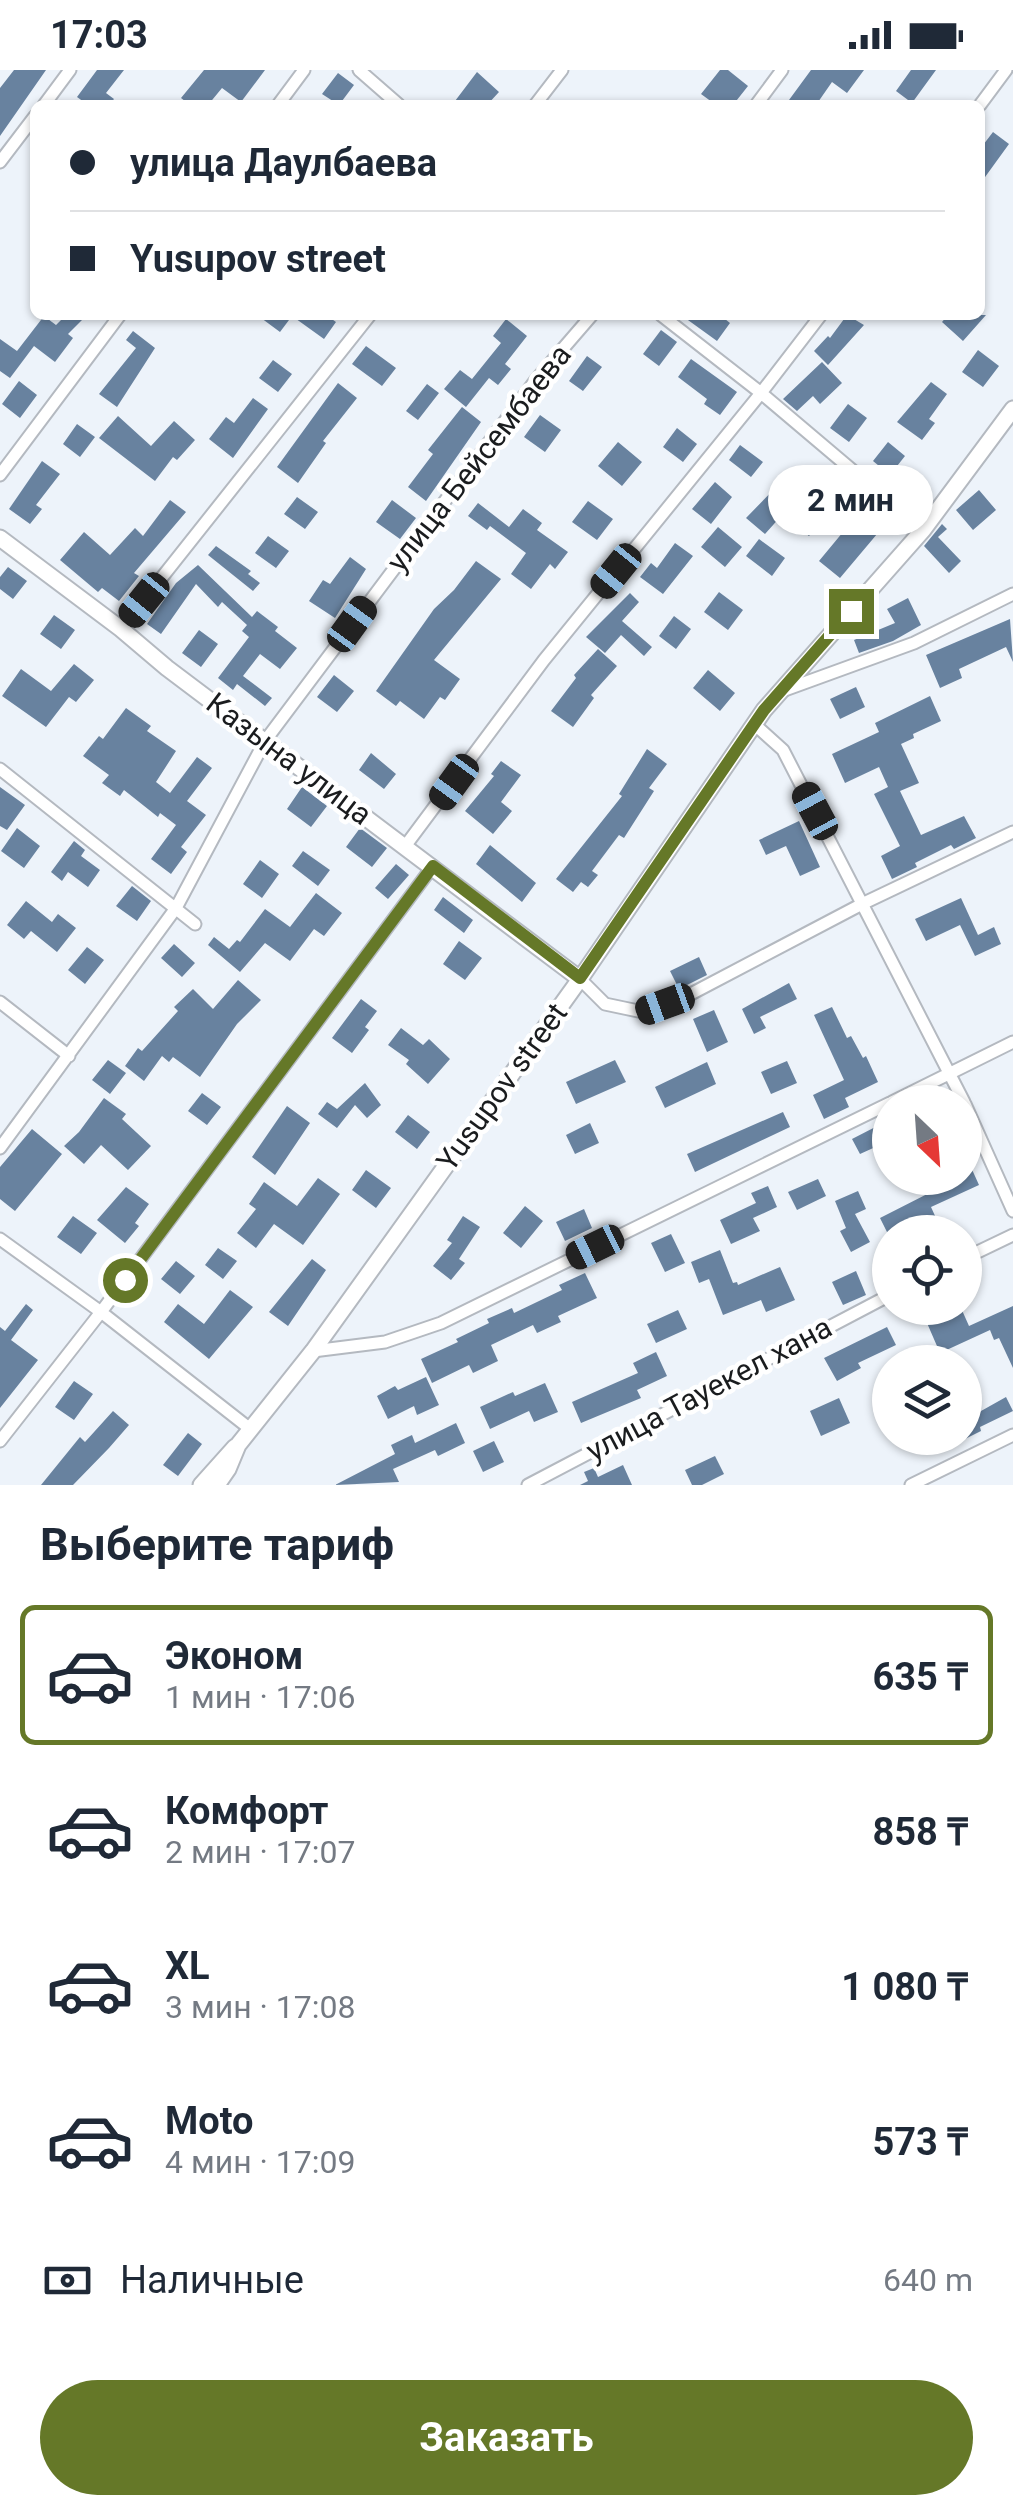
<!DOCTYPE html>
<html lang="ru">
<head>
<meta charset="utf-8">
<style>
	body { margin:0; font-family:Roboto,sans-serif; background:#f6f6f7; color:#1f2937; height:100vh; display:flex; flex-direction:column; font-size:38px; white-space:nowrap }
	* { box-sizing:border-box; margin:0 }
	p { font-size:32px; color:#747a83 }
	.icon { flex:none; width:55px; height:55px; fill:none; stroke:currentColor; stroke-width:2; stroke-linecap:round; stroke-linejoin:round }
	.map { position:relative; height:1415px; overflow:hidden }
	.panel { display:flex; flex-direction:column; background:#fff; flex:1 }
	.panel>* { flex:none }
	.top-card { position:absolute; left:30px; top:30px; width:955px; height:220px; border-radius:15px; box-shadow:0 2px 8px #0004; display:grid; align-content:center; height:220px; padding:0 40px; background:#fff }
	.needle { width:65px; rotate:155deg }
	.fabs { position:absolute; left:872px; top:1015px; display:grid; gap:20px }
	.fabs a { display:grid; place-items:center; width:110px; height:110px; border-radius:50%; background:#fff; box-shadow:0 2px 8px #0004; font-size:50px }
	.end { position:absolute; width:45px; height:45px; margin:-22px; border:12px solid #657828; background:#fff; box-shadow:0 0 0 5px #fff }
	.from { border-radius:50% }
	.bubble { position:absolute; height:70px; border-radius:35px; background:#fff; box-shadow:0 2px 8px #0004; font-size:32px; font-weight:700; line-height:70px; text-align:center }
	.car { position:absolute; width:30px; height:60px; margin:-30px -15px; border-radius:12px; box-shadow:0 0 8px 2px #0007; background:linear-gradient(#222 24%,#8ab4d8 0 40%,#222 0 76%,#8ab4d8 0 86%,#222 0) }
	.top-card b { display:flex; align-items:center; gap:35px; height:95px; font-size:38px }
	.top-card b+b { border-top:2px solid #e0e1e3 }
	.top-card i { width:25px; height:25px; background:#1f2937 }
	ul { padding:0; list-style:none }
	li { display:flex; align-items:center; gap:30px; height:140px; margin:0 20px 15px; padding:0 20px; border:5px solid transparent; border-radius:15px }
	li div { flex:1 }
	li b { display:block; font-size:38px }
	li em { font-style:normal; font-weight:700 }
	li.selected { border-color:#657828 }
	li>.icon { width:90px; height:90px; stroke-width:1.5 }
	h2 { padding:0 40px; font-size:45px; line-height:120px }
	.pay { display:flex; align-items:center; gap:25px; height:110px; padding:0 40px; font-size:38px }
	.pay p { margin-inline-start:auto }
	.action { display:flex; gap:20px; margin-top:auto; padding:20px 40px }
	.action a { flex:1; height:115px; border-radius:60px; background:#657828; color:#fff; font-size:40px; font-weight:700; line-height:115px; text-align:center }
	.status { display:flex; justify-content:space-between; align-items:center; height:70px; padding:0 50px; background:#fff; direction:ltr }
	.status svg { height:28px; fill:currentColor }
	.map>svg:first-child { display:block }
	.building { fill:#68829f }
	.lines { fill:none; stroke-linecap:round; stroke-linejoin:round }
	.street-casing { stroke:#b4b9c0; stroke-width:15 }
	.secondary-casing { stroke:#b4b9c0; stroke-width:19 }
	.street { stroke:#fff; stroke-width:11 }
	.secondary { stroke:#fff; stroke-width:15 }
	.route { stroke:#657828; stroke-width:12 }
	.labels { text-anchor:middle; stroke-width:9; stroke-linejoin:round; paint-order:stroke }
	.street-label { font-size:30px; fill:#1a1c1e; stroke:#fff }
</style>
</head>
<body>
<div class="status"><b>17:03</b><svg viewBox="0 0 49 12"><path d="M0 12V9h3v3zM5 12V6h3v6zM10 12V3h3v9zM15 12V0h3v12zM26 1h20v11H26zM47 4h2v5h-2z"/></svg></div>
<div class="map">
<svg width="1013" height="1415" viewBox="0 0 1013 1415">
	<rect width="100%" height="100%" fill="#edf3fa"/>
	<path class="building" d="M14,0H46L0,66V18Z
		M97,0H124L106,23L114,29L109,35H88L77,27Z
		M204,0H265L241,32L222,18L208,35H190L181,28Z
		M720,0H728L748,16L733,35H716L701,24Z
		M811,0H864L847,23L832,12L816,35H795L789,30Z
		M911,0H936L912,33L896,21Z
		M477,2L499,22L487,35H452Z
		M338,3L354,15L339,35L322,24Z
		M993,62L1009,74L980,114V79Z
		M66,245H87L68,264L73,268L55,292L34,276L10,308L0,301V269L17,281L44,246L56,255Z
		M257,245H326L336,252L324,269L292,246L280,262Z
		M681,245H720L730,253L717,271Z
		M847,245L864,255L828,295L814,281L828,266L830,268Z
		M948,245H986L963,271L942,252Z
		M506,249L527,266L505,294L511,299L498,315L489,308L466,337L444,319L460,300L472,309L501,273L493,266Z
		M661,260L677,272L659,296L643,284Z
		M133,261L155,278L117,337L99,324L136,278L126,270Z
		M366,276L396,298L382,316L352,294Z
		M978,280L999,296L983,317L962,302Z
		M587,286L602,297L583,321L569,311Z
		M691,289L737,322L720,345L704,334L707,329L678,307Z
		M273,290L292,304L278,322L259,308Z
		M822,292L842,313L820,334L813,326L797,341L783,329Z
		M19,311L37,325L20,348L2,334Z
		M931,312L947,324L929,349L935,353L922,370L897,352Z
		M338,313L357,328L323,371L326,373L298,413L277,397Z
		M427,314L439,323L418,350L406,341Z
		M253,328L268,339L233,388L209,369L226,347L234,353Z
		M848,334L867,348L849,372L830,358Z
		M462,337L481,352L426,431L408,417L433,384L428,380Z
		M540,345L561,360L545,382L524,367Z
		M118,346L151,376L174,351L195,370L177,390L173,387L155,411L99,368Z
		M77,354L95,367L80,387L63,374Z
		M677,358L697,374L683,392L663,377Z
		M618,372L642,392L622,416L598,396Z
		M888,372L905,386L890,405L873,391Z
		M740,375L763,392L751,407L729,390Z
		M42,391L60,404L36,435L42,439L30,454L9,439Z
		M835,407L849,419L809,466L782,445L765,464L746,448L785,408L812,434Z
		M715,412L732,427L711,454L692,439Z
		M979,420L996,440L973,460L956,440Z
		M297,427L318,442L305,459L284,444Z
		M170,430L186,442L134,503L139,506L119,531L102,518L98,522L60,490L84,462L110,485L135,458L143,466Z
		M392,430L416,448L400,469L376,452Z
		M588,431L613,449L597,470L572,452Z
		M478,433L509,457L523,439L542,453L537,460L568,482L555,499L550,494L531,519L511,504L526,483L490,456L487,460L468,446Z
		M867,433L888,451L840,508L819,491Z
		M942,454L947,459L938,467L961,491L949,503L924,476Z
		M718,457L742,477L725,497L701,477Z
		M268,466L289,481L276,498L255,483Z
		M759,469L785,488L772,506L746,486Z
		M675,473L693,486L663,524L640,507L651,493L657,498Z
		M216,476L251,501L248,504L260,513L253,521L208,485Z
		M350,487L366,499L335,548L309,531L323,510L330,514Z
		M476,491L501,509L434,590L460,609L445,630L440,627L424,649L400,631L396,636L376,621L434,539L454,520Z
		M198,495L252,547L257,541L278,557L275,561L297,578L280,599L260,584L243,606L272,628L265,636L237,614L233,620L218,608L249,567L242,561L247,555L222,532L218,537L196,514L161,564L147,554L176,513Z
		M8,497L27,511L13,529L0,519V507Z
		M719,522L743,540L728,560L704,542Z
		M630,523L639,532L622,551L652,577L644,586L621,565L605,583L586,567Z
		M908,528L921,555L893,571L859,583L854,570L895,553L887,539Z
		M54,545L75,560L61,579L40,564Z
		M674,546L691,559L676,579L659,566Z
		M1010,549L1013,592L1006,577L959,599L962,608L940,618L926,585Z
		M199,560L218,574L201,597L182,583Z
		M598,579L617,596L591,625L594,628L573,657L551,641L576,608L574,605Z
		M74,594L94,610L76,632L69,627L46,657L2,626L21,599L51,621Z
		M708,600L735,623L720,641L693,618Z
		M334,605L354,621L337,642L317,627Z
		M856,617L865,637L840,649L830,629Z
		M930,626L941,651L913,664L914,668L901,674L919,713L900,721L921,765L964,746L976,768L954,779L951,775L915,793L917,797L892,809L881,786L900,776L874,724L888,717L879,697L845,713L832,684L879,662L875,653Z
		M126,638L151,656L147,661L176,681L156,712L170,723L197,687L212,698L187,731L206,745L181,777L187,782L171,804L151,789L176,755L160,743L158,747L124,720L120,726L102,713L109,705L83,686L99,666L103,669Z
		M647,679L667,694L649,718L654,721L624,768L619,765L592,801L598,805L588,817L581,812L573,822L556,809L622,726L619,724Z
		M371,683L396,704L384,719L359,700Z
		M501,691L521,705L501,732L512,741L493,764L465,741L494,706L491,704Z
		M0,717L25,735L7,760L0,756Z
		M302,717L327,736L311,757L287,739Z
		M799,751L820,797L800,806L786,776L766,785L759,770Z
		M17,758L40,776L24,798L1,781Z
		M360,758L387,778L372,797L346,777Z
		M74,771L85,780L81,786L100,800L88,817L68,802L62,811L51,802Z
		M490,775L536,813L522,832L476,794Z
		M303,781L330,800L318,816L292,796Z
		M260,790L279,804L262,828L243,814Z
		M396,794L409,805L388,829L375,818Z
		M132,816L151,831L137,851L116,836Z
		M316,823L342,843L324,866L314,859L290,891L265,873L240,902L208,875L214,867L229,879L237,870L240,872L265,839L290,857Z
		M443,827L473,850L464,863L434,840Z
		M961,828L978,865L994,857L1001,874L975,886L960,855L926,871L915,849Z
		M26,831L52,852L58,844L76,858L57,882L31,861L24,869L7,855Z
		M459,871L482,888L465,910L443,894Z
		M174,874L195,893L182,907L161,888Z
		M87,877L104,890L85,914L68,900Z
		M699,887L707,905L679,919L670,901Z
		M238,910L261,930L237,954L200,1007L173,987L169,992L162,986L144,1011L125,996L138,978L142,981L178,941L174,937L193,919L213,939Z
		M789,913L797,929L760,947L766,958L754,964L742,939Z
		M361,929L377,941L365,957L369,960L352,983L332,968Z
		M832,937L847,968L851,966L863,988L866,986L878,1012L845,1028L849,1037L824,1049L813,1025L844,1010L814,945Z
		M714,940L728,972L707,982L693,949Z
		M401,958L423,975L429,969L450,989L428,1014L406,994L409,990L388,975Z
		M108,990L126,1003L110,1024L92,1010Z
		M615,990L626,1012L576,1034L566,1012Z
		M787,991L797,1013L771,1024L761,1002Z
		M707,992L716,1014L665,1038L655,1017Z
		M365,1013L381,1035L367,1048L355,1035L337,1058L318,1044L327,1032L337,1039Z
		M202,1023L221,1037L207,1055L188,1041Z
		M104,1028L126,1044L122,1049L151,1076L128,1100L101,1075L84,1094L64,1076L79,1062Z
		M287,1036L310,1053L275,1105L252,1087Z
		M783,1042L790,1057L695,1102L687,1084Z
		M408,1045L430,1062L417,1079L395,1062Z
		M887,1051L890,1057V1093L882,1074L860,1084L852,1069Z
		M590,1053L599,1073L575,1084L566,1065Z
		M32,1059L62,1084L15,1141L0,1129V1097Z
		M965,1084L979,1115L931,1137L936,1148L910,1159L912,1162H887L880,1148L939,1118L934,1108H965Z
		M366,1100L391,1118L376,1138L352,1120Z
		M318,1108L340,1124L303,1175L274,1154L256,1178L237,1163L256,1139L249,1134L264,1112L297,1136Z
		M818,1109L826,1126L797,1140L788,1122Z
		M768,1116L777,1137L753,1148L760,1161L731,1174L720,1150L756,1133L751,1123Z
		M126,1117L149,1134L135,1153L139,1156L125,1173L97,1150Z
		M858,1121L866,1139L855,1144L870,1172L851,1182L840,1161L846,1158L835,1131Z
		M525,1136L543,1151L521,1178L503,1163Z
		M584,1139L592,1158L565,1171L556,1152Z
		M73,1146L97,1163L81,1184L57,1167Z
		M463,1146L480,1157L459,1189L465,1193L451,1210L433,1196L452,1173L447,1170Z
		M671,1164L685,1193L665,1202L651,1173Z
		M218,1178L237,1191L223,1209L205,1195Z
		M720,1180L733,1213L737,1212L738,1215L780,1197L795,1230L766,1242L761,1230L723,1245L709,1209L699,1213L691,1192Z
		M312,1189L326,1200L288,1256L269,1242Z
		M176,1191L195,1206L180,1224L161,1209Z
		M856,1201L866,1225L843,1235L832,1212Z
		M585,1203L597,1228L558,1246L561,1252L537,1263L533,1255L491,1275L498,1291L473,1303L469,1295L432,1313L421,1289L458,1272L456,1269L489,1253L487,1249L512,1238L514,1243L562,1220L559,1215Z
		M230,1220L253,1237L209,1289L164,1252L178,1234L204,1254Z
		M26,1234L33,1240L11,1270L38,1290L0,1338V1257L5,1261Z
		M1013,1236V1298L999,1268L994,1270L990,1260L940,1283L927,1253L961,1238L969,1256Z
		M678,1240L687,1259L656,1273L647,1254Z
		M887,1257L896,1275L858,1293L861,1298L837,1311L824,1288Z
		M656,1282L667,1306L637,1320L641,1328L581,1353L572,1332L638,1303L633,1293Z
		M426,1307L439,1335L417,1345L414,1336L388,1349L377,1326L395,1316L398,1320Z
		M74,1311L93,1324L74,1350L55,1337Z
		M545,1313L558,1342L534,1352L529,1341L490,1359L480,1337L513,1322L515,1326Z
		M1006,1327L1013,1341L980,1357L981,1361L965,1369V1350Z
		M839,1328L850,1353L821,1366L810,1341Z
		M113,1341L129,1355L109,1378L73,1415H41L80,1367L85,1372Z
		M456,1353L465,1373L438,1386L435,1380L393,1399L399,1412L335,1415L395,1384L391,1375L412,1365L415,1373Z
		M188,1363L202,1374L178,1406L163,1395Z
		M494,1371L504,1392L483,1402L473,1381Z
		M715,1386L724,1404L702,1415H692L685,1400Z
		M623,1395L632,1415H580L588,1411L584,1402L594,1398L598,1407Z"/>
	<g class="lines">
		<defs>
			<path id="street" d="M359,0L399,35
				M44,35L70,0
				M278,35L304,0
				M535,35L562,0
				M756,35L782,0
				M980,35L1006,0
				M0,92L35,46
				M661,245L761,323L923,460
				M0,405L120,245
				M121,559L370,245
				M782,621L914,573L1013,524
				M754,654L783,680L964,1032
				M0,699L195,854
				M406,775L544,590L761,323L821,245
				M580,909L605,934L643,942L687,926L864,833L1013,762
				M0,932L69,986
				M892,1032L1013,972
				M965,1034L1013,1141
				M0,1078L176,838L265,671L535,311L592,245
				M0,1169L101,1242L249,1358
				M965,1188L1013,1165
				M313,1281L385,1272L441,1253L890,1033
				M0,1371L101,1242L433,796
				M528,1415L890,1225
				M911,1415L1013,1365"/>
			<path id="secondary" d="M0,468L121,559L167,598L580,909
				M201,1415L235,1377
				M217,1415L228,1399L238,1375L313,1281L580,909L764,640L923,460L1013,339"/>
		</defs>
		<use href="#street" class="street-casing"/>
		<use href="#secondary" class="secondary-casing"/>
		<use href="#street" class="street"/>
		<use href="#secondary" class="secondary"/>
	</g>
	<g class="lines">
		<path class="route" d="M125,1210L433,796L580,908L764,640L851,541"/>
	</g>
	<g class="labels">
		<g class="street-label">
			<text transform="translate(479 388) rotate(-52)" y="10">улица Бейсембаева</text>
			<text transform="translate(289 689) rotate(37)" y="10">Казына улица</text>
			<text transform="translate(502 1017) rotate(-54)" y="10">Yusupov street</text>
			<text transform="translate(709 1319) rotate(-28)" y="10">улица Тауекел хана</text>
		</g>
	</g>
</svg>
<div class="fabs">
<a><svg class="needle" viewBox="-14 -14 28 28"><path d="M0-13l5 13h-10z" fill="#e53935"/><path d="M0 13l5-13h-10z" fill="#747a83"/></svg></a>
<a><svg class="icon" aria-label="locate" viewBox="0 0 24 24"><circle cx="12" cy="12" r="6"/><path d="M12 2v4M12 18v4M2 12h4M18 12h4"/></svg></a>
<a><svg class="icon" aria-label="layers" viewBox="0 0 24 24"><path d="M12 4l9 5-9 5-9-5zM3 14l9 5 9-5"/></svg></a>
</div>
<i class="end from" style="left:125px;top:1210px"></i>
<i class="end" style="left:851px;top:541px"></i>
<div class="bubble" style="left:768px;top:395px;width:165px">2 мин</div>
<i class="car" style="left:616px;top:501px;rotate:219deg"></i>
<i class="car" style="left:144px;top:530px;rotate:219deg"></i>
<i class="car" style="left:352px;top:554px;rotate:36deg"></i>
<i class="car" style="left:454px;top:712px;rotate:216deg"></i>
<i class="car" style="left:815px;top:741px;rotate:332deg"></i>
<i class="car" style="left:665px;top:934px;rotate:250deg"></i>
<i class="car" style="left:595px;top:1177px;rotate:244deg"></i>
<div class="top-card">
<b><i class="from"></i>улица Даулбаева</b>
<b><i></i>Yusupov street</b>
</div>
</div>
<section class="panel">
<h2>Выберите тариф</h2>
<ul>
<li class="selected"><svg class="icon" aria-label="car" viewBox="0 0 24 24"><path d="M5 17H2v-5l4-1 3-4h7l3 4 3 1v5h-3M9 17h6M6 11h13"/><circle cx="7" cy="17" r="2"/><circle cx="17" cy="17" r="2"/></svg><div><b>Эконом</b><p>1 мин · 17:06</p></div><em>635 ₸</em></li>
<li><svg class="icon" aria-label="car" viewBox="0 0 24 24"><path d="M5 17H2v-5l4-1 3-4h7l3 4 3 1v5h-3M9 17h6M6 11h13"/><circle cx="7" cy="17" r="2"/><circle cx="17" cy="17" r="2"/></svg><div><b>Комфорт</b><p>2 мин · 17:07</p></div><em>858 ₸</em></li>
<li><svg class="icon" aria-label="car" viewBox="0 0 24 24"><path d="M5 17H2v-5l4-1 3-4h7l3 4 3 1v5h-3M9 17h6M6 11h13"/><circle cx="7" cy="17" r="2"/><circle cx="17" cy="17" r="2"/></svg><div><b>XL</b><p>3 мин · 17:08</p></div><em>1 080 ₸</em></li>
<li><svg class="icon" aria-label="car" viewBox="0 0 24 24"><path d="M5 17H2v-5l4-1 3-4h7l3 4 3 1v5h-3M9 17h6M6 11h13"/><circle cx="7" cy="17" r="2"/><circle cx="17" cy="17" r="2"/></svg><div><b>Moto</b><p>4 мин · 17:09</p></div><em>573 ₸</em></li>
</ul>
<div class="pay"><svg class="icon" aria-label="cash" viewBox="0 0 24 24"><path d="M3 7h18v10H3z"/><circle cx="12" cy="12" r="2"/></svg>Наличные<p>640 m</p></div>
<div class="action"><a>Заказать</a></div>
</section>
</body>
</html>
